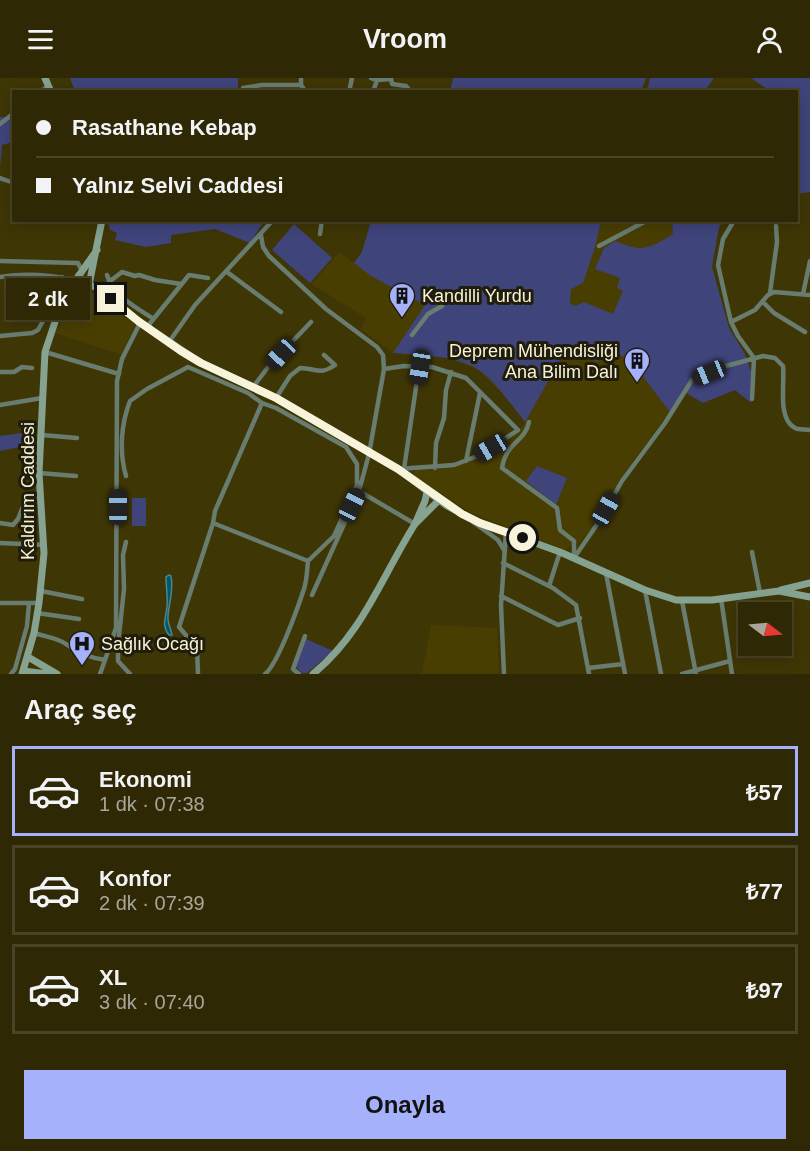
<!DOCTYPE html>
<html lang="tr">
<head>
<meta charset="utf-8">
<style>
	body { margin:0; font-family:Helvetica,sans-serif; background:#37300e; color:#f1f3f6; height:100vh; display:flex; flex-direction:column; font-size:22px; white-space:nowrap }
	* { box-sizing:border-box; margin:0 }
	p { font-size:20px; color:#a7a69a }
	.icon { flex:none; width:33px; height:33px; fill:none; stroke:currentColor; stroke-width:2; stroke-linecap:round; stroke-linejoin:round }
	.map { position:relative; height:596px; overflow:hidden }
	.sheet { display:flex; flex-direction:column; background:#2f2804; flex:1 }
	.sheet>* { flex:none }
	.top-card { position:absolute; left:12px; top:12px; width:786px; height:132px; border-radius:0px; box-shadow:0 3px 15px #0003,0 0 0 2px #4a4426; display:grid; align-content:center; height:132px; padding:0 24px; background:#2f2804 }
	.needle { width:39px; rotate:106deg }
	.fabs { position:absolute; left:738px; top:524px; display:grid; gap:12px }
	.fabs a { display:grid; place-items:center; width:54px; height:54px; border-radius:0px; background:#2f2804; box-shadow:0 3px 15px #0003,0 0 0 2px #4a4426; font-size:30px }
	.end { position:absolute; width:27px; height:27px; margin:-14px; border:8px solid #f8f3db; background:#111; box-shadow:0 0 0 3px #111 }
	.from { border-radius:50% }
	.bubble { position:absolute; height:42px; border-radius:0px; background:#2f2804; box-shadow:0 3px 15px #0003,0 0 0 2px #4a4426; font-size:20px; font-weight:600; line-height:42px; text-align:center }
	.car { position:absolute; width:18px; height:36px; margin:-18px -9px; border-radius:8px; box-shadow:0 0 4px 2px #0007; background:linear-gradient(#222 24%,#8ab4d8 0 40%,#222 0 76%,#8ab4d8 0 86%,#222 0) }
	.top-card b { display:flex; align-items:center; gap:21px; height:57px; font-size:22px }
	.top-card b+b { border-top:2px solid #4a4426 }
	.top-card i { width:15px; height:15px; background:#f1f3f6 }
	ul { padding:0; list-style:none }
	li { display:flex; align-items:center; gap:18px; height:90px; margin:0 12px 9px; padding:0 12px; border:3px solid #4a4426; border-radius:0px }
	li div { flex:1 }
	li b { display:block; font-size:22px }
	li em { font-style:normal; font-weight:600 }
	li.current { border-color:#a6b1fc }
	li>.icon { width:54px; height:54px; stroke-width:1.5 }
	h2 { padding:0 24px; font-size:27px; line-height:72px }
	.primary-button { display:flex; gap:12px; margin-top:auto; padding:12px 24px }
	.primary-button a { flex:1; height:69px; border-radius:0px; background:#a6b1fc; color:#111; font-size:24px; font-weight:600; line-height:69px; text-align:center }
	header { display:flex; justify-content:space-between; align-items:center; height:78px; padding:0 24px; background:#2f2804; font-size:27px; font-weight:600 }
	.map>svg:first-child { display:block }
	.built { fill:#493e02 }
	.green { fill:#3f447b }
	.water { fill:#005869; stroke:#4a868b; stroke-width:1.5 }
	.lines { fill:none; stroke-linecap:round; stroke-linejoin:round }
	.street { stroke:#697c70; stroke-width:4.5 }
	.secondary { stroke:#85a390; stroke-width:7 }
	.route { stroke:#f8f3db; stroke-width:8 }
	.labels { text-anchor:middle; stroke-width:6; stroke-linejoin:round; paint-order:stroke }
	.poi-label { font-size:18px; fill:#f8f3db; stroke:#211d0b; text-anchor:start }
	.street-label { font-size:18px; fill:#f8f3db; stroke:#211d0b }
</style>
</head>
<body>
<header><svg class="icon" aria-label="menu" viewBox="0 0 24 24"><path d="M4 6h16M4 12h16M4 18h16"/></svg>Vroom<svg class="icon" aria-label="person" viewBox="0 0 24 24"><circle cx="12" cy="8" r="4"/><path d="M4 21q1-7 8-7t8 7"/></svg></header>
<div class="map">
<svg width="810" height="596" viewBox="0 0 810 596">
	<rect width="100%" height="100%" fill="#3f3606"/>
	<path class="built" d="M371,143H723L719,149L712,189L729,250L745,276L687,301L670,334L627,391L590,452L579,466L575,463L566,472L472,435L414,398L416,389H435L485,377L520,351L525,344L505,318L479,292L449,280L393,275L361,251L366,240L312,206L339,174L354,185L362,174Z
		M87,214L95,215L135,247L122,277L55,255L76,218Z
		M431,547L497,550L499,596H422Z"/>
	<path class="green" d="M70,0H238V13H75Z
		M453,0H646L641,13H450Z
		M650,0H714L705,13H647Z
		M751,0H810V114L797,116L796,14L770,13Z
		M0,39H13V64L2,67L0,90Z
		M108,143H264L250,165L215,151L171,157V165L146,169L115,162L117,155L110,152Z
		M371,143H601L595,169L583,205L571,211L570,226L576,228L584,224L613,236L623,213L617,210L620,200L595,191L604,170L615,163C643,175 648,171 673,156L672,143H723L719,149L712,189L729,250L745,276L752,296L751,325L735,312L703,325L683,313L670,334L632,284L619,276L618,269L608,264L597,284L570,270L565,273L525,344C513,329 495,303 479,292C456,277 419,277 393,275L425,227L371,198L354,185L362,174Z
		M294,146L332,180L310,205L272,172Z
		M36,353L34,366L0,373V358Z
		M537,388L567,400L556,427L526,403Z
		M132,420H146V448H132Z
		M306,561L333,573L307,595H302L295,588Z"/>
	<path class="water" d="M169,497L171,498C174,512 169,524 168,538C167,545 171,550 172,557H169C161,547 166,540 167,529C168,520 166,509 166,499Z"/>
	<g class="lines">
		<path class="street" d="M301,0V7L306,14
			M371,0L377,2L391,1
			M391,0L392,6L406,8L411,14
			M243,10L262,7H301
			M39,14L49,8
			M349,14L352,0
			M373,14L377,2
			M0,46L14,35
			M0,100L14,105
			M732,146L723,161L718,187L731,244L738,258L754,280
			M320,156L322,142
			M261,157L263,169L269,178L326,231L377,269L383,277L384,291L369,376L359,413L312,517
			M599,168L648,142
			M0,183L78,185L82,193
			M227,194L281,234
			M107,197C113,217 135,229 152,240
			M0,199C23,195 52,196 75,203
			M109,204L122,194L135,198L139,197L155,202L181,206
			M770,215L777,164L776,148
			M803,216L810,183
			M763,224L774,235L805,254
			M731,244L755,232L768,217L774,214L810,217
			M147,249L189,197L208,200
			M412,257L428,236L442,228
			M0,258L32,255L38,252L58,216L62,199
			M169,264L195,227L273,142
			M45,274L119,296
			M384,291L404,288L432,289L466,300L518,352L480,377L454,387L398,391
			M0,294H14L22,289L32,290
			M253,309L269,288L311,244
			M276,320L290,298L300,290C317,290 319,298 335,287L324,277
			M752,321L754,280
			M0,327L42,320
			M529,344C525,364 506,364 502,390L557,430L560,452L574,463V480
			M42,357L77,360
			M466,383L480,315
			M435,390L436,365L444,340L446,312L451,294
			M404,391L419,289
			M39,395L76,398
			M126,398C119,374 121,346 130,323L147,311L188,289L248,315L262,325
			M359,413L415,446
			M473,444L498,462L504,472
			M0,445L13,447L18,441L24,426L40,420
			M126,464L123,477L124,511L118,567V583L130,596
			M0,465L44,467
			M752,474L760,515
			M574,480L598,445L622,403L665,345L692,302L726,288L763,278L775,280L783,288C785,305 777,341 795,350C799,352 805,351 810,352
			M503,485L553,510L576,527L589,596
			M606,495L625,596
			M549,508L560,474
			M645,512L661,596
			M41,513L82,521
			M501,518L558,547L580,540
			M721,520L732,596
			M682,523L696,596
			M0,525H39
			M37,535L79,541
			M34,555C43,558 58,560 66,566C77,574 90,580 105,582L116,550L117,303L122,281L140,245
			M588,590L623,586
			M11,596L15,591L27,548L29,525
			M100,596L105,582
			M198,596L197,570L179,549L213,445
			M265,596C278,586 298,529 304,511C307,502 307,492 308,483L334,458L357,407V386L346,369L276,330L262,325L215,433L213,445L308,483
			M299,596L293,591L305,558
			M504,596L501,527L506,454
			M682,596L730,583"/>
		<path class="secondary" d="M45,0L51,14
			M79,197L82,204L98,210L138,243L201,285L276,320L398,391L447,428L480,445L560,474L645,512L676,522H712L779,513L810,519
			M70,214L90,202L102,142
			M427,414L425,423L415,446L439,422
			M781,512L810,505
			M28,579L57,596
			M23,593L48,596
			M22,596L34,555L39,525L44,475L39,395L45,274L57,238L75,203L97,172
			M313,596C363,555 381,500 415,446"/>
	</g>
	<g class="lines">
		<path class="route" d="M111,221L138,243L181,273L201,285L276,320L398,391L462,436L480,445L523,460"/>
	</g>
	<defs>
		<symbol id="building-pin" viewBox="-11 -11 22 30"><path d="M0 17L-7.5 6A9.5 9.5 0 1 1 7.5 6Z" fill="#a6b1fc" stroke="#211d0b"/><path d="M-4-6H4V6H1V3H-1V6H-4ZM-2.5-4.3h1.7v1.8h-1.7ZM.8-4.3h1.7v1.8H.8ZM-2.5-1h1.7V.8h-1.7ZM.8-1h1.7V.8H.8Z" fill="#111"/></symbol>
		<symbol id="hospital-pin" viewBox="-11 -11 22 30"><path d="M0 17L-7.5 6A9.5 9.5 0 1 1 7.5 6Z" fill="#a6b1fc" stroke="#211d0b"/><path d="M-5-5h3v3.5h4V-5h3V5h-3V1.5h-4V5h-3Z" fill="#111"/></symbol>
	</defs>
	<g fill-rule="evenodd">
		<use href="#building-pin" x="387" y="203" width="30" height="40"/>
		<use href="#building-pin" x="622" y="268" width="30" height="40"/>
		<use href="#hospital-pin" x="67" y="551" width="30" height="40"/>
	</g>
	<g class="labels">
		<g class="poi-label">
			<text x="422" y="224">Kandilli Yurdu</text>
			<text x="618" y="279" text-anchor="end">Deprem Mühendisliği<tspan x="618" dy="21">Ana Bilim Dalı</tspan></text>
			<text x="101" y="572">Sağlık Ocağı</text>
		</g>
		<g class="street-label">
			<text transform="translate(28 413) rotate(-90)" y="6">Kaldırım Caddesi</text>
		</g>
	</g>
</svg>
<div class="fabs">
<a><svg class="needle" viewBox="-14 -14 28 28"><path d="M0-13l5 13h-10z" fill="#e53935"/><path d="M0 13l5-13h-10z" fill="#a7a69a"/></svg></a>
</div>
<i class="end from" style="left:523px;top:460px"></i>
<i class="end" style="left:111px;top:221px"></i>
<div class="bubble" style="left:6px;top:200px;width:84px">2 dk</div>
<i class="car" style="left:281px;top:276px;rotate:223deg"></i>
<i class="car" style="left:420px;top:289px;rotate:189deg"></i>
<i class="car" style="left:709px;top:295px;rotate:248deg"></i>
<i class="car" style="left:491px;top:370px;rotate:240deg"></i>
<i class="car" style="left:352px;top:427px;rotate:26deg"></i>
<i class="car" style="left:118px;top:429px;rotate:0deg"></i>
<i class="car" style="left:606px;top:431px;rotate:29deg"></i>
<div class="top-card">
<b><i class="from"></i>Rasathane Kebap</b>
<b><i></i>Yalnız Selvi Caddesi</b>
</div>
</div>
<section class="sheet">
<h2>Araç seç</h2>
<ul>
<li class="current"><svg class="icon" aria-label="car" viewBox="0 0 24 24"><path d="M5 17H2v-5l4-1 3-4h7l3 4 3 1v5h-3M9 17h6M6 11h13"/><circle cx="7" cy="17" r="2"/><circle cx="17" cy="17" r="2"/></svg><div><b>Ekonomi</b><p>1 dk · 07:38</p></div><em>₺57</em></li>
<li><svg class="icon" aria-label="car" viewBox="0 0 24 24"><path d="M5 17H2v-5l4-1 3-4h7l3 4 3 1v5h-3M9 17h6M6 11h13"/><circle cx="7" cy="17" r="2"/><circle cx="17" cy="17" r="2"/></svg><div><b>Konfor</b><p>2 dk · 07:39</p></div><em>₺77</em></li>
<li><svg class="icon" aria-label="car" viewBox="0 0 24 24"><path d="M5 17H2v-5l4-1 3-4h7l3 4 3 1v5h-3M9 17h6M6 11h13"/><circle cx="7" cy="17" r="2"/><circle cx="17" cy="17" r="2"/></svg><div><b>XL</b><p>3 dk · 07:40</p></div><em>₺97</em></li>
</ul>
<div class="primary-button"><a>Onayla</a></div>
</section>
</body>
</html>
